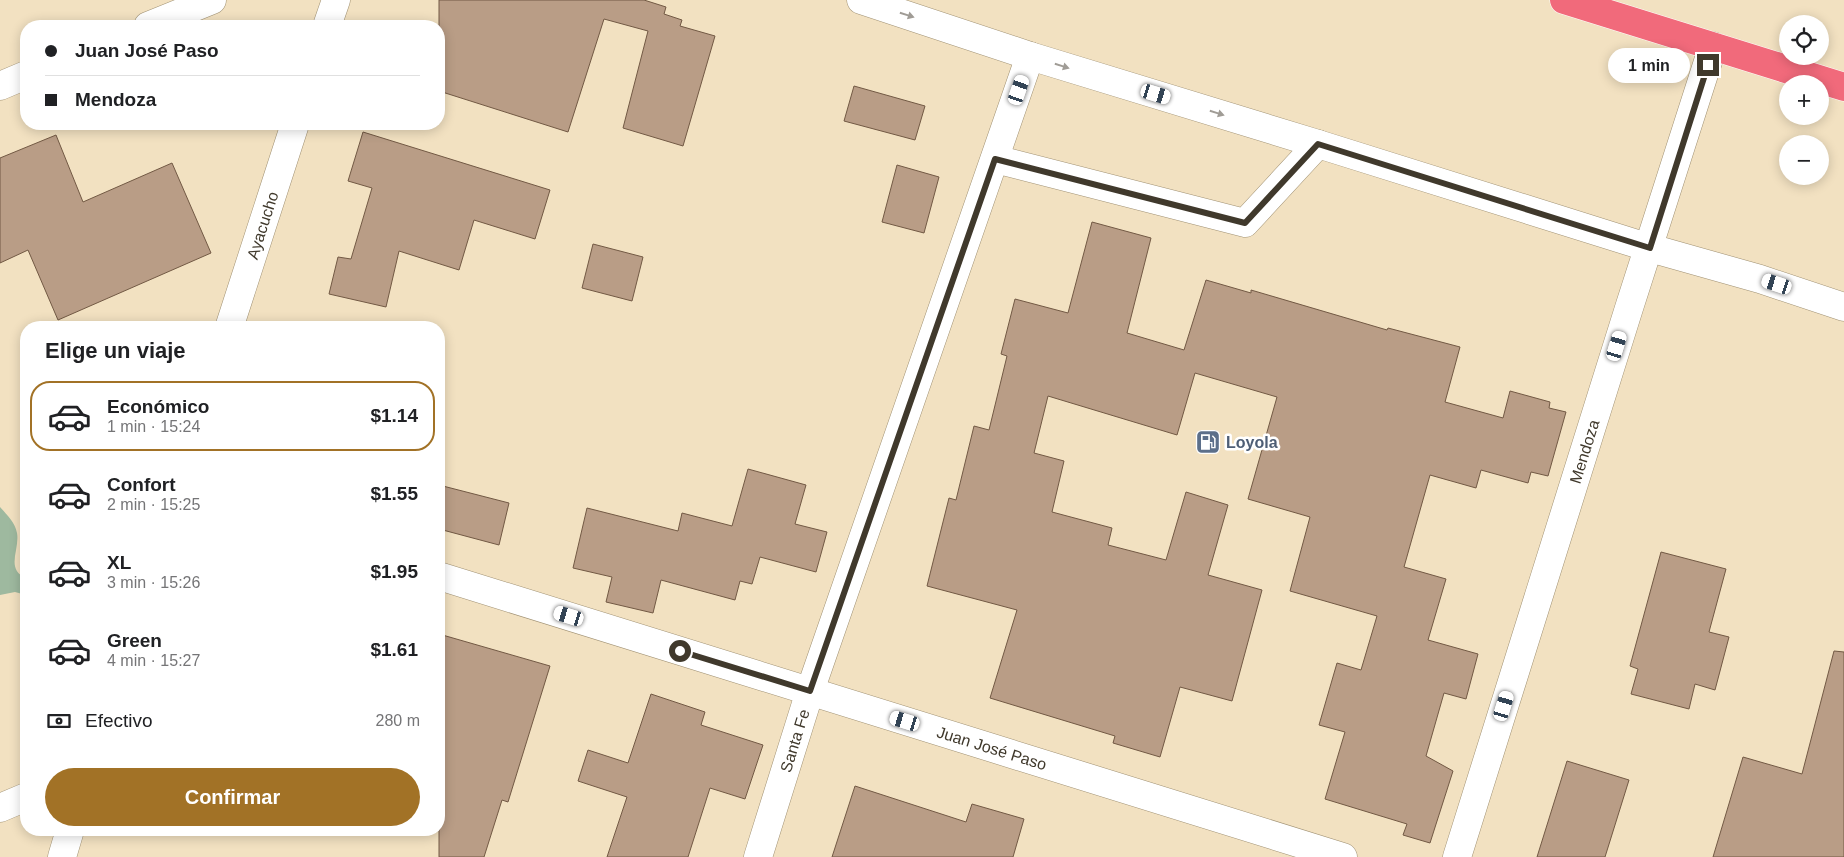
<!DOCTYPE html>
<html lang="es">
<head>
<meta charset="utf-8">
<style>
	body { margin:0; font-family:Helvetica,sans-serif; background:#f2f2f2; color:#202124; height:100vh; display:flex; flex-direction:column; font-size:19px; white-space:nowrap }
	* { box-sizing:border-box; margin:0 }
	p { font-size:16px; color:#757577 }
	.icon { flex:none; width:28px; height:28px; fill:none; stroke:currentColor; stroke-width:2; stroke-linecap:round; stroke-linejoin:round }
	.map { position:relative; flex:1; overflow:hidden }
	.sheet { position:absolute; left:20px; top:321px; width:425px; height:515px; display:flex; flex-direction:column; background:#fff; border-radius:20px; box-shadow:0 2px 12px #0003 }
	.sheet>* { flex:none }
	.top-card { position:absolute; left:20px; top:20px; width:425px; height:110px; border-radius:20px; box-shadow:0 2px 12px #0003; display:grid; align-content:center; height:110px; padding:0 25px; background:#fff }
	.controls { position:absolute; left:1779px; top:15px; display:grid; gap:10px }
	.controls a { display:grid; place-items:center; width:50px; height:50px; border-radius:50%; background:#fff; box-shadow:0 2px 12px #0003; font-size:25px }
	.end { position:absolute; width:22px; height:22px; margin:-11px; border:6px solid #40392c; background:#fff; box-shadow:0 0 0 2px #fff }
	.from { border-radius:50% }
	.bubble { position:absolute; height:35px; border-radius:18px; background:#fff; box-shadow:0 2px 12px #0003; font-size:16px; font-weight:800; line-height:35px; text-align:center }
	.car { position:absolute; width:15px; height:30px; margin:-15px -8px; border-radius:6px; box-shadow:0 0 4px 1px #0007; background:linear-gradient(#fff 24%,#345 0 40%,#fff 0 76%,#345 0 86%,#fff 0) }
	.top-card b { display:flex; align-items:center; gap:18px; height:48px; font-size:19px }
	.top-card b+b { border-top:1px solid #e0e0e0 }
	.top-card i { width:12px; height:12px; background:#202124 }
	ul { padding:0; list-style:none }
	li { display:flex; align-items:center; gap:15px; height:70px; margin:0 10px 8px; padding:0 15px; border:2px solid transparent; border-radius:20px }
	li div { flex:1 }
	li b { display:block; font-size:19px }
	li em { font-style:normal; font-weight:800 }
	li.on { border-color:#a27226 }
	li>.icon { width:45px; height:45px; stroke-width:1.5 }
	h2 { padding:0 25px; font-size:22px; line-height:60px }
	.pay { display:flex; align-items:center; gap:12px; height:55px; padding:0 25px; font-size:19px }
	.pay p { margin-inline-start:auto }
	.primary-button { display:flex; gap:10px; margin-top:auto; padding:10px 25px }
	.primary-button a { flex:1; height:58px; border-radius:30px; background:#a27226; color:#fff; font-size:20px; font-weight:800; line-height:58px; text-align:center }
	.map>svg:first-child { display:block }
	.green { fill:#9eb99f }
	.building { fill:#b99d86; stroke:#725944 }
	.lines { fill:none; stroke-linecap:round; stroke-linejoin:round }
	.minor-casing { stroke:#a09173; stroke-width:29 }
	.highway-casing { stroke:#fff; stroke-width:29 }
	.minor { stroke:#fff; stroke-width:28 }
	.highway { stroke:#f16a7b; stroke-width:28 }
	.oneway { fill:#a09c96 }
	.route { stroke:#40392c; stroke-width:6 }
	.labels { text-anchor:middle; stroke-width:5; stroke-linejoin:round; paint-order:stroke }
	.street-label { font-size:16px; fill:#40392c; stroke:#fff }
	.service-label { font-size:16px; font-weight:bold; fill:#4e5e75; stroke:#fff; text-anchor:start }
</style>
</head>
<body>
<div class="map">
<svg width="1844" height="857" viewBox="0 0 1844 857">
	<rect width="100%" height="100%" fill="#f2e1c1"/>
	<path class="green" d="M0,507C7,515 15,522 17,533C20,550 5,569 26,578V595L15,592L0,595Z"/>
	<path class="building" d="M439,0H644L666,7L664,14L682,20L680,26L715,36L683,146L623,128L648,31L604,19L568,132L439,91Z
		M854,86L925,106L915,140L844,121Z
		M363,132L550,190L535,239L474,220L459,270L399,251L386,307L329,294L338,257L351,259L372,188L348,181Z
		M56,135L83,202L172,163L211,253L58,320L28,250L0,263V158Z
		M897,165L939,177L924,233L882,222Z
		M1092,222L1151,238L1127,333L1184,350L1206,280L1251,293V290L1387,330L1388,328L1460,347L1445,402L1503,418L1510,391L1550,402L1549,408L1566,412L1548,476L1531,472L1528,483L1481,470L1476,488L1430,475L1404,567L1446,579L1428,640L1478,654L1466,699L1444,693L1426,756L1453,771L1430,843L1403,835L1407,824L1325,799L1345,732L1319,725L1337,663L1361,670L1377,616L1290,591L1310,517L1248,499L1277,397L1195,373L1177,435L1048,396L1034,453L1064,461L1052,512L1112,528L1108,545L1166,560L1186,492L1228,505L1208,575L1262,590L1232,701L1180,687L1160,757L1113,743L1115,736L990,698L1017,610L927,586L949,498L956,500L974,426L989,430L1007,356L1001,354L1015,299L1068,313Z
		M593,244L643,257L632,301L582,288Z
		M748,469L806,485L795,524L827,532L816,572L760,557L752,584L740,581L735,600L661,580L653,613L606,602L612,577L573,568L587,508L678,531L682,513L732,526Z
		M439,485L509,503L499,545L439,529Z
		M1661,552L1726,569L1709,632L1729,637L1715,690L1695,684L1689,709L1631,694L1638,669L1630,666Z
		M439,634L550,666L508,802L502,800L484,857H439Z
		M1834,651L1844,652V857H1713L1743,757L1802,774Z
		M651,694L705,712L701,725L763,745L745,799L710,788L688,857H607L627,797L578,781L588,750L628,763Z
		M1567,761L1629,780L1605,857H1537Z
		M855,786L966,822L972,804L1024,819L1013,857H832Z"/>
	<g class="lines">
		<defs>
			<g id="minor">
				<path d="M861,0L1030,56L1318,144L1650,248L1760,279L1844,307"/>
				<path d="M148,26L212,0"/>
				<path d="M327,26L336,0"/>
				<path d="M0,86L26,75"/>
				<path d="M995,159L1245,223L1318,144"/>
				<path id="s1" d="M229,328L295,124"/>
				<path id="s2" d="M439,576L1343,857"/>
				<path d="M0,808L26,797"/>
				<path d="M62,857L70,830"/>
				<path id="s3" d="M758,857L810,691L1030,56"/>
				<path id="s4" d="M1457,857L1629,308L1713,46"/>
			</g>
			<path id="highway" d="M1564,0L1844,87"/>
		</defs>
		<use href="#minor" class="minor-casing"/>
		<use href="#highway" class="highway-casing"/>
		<use href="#minor" class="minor"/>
		<use href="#highway" class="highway"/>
	</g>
	<defs><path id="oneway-solid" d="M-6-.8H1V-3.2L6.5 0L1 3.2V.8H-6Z" transform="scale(1.25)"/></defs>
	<g class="oneway">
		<use href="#oneway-solid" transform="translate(907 15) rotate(18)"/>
		<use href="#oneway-solid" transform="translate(1062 66) rotate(17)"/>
		<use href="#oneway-solid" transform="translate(1217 113) rotate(17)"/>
	</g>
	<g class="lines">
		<path class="route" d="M680,651L810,691L995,159L1245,223L1318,144L1650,248L1708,65"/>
	</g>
	<defs>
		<symbol id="fuel-square" viewBox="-11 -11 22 22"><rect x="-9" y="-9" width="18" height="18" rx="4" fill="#5c6f8a" stroke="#fff"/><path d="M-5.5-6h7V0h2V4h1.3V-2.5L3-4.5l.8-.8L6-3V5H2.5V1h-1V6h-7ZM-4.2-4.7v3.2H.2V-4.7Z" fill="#fff"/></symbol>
	</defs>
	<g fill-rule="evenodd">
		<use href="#fuel-square" x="1194" y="428" width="28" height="28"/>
	</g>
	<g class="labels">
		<g class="street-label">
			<text dy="6" stroke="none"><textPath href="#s1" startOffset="108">Ayacucho</textPath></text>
			<text dy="6" stroke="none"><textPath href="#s4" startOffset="425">Mendoza</textPath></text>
			<text dy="6" stroke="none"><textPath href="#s3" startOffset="122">Santa Fe</textPath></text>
			<text dy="6" stroke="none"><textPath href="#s2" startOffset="579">Juan José Paso</textPath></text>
		</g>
		<g class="service-label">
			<text x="1226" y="448">Loyola</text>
		</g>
	</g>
</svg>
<div class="controls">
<a><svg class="icon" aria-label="locate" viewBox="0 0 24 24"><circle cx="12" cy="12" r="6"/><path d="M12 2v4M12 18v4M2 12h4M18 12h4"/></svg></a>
<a>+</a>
<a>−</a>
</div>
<i class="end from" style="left:680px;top:651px"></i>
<i class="end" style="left:1708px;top:65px"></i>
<div class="bubble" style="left:1608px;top:48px;width:82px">1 min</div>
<i class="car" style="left:1019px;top:90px;rotate:19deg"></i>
<i class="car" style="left:1156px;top:94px;rotate:107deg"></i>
<i class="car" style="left:1777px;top:284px;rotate:288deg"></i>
<i class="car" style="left:1617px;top:346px;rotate:17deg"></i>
<i class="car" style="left:569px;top:616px;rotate:287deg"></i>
<i class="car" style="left:1504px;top:706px;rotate:17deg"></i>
<i class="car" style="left:905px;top:721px;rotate:287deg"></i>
<div class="top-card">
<b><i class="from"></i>Juan José Paso</b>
<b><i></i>Mendoza</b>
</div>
<section class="sheet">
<h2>Elige un viaje</h2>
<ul>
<li class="on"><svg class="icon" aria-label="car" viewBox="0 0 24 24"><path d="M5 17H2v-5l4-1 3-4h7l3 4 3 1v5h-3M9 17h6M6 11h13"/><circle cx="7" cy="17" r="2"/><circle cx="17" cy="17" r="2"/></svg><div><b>Económico</b><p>1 min · 15:24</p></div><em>$1.14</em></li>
<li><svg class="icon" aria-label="car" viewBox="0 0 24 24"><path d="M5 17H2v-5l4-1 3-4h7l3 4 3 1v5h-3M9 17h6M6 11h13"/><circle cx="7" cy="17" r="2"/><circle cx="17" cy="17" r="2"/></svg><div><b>Confort</b><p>2 min · 15:25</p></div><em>$1.55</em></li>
<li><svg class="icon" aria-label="car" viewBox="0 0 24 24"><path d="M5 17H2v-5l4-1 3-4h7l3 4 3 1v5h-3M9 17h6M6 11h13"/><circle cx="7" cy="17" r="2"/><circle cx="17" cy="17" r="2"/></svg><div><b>XL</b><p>3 min · 15:26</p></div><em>$1.95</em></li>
<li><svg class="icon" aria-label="car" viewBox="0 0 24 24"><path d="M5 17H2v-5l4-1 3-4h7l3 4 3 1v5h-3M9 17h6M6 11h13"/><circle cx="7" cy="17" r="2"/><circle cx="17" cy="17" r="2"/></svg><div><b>Green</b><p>4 min · 15:27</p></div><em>$1.61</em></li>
</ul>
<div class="pay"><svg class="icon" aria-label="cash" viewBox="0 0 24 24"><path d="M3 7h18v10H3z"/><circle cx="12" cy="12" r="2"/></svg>Efectivo<p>280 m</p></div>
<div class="primary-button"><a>Confirmar</a></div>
</section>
</div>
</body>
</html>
